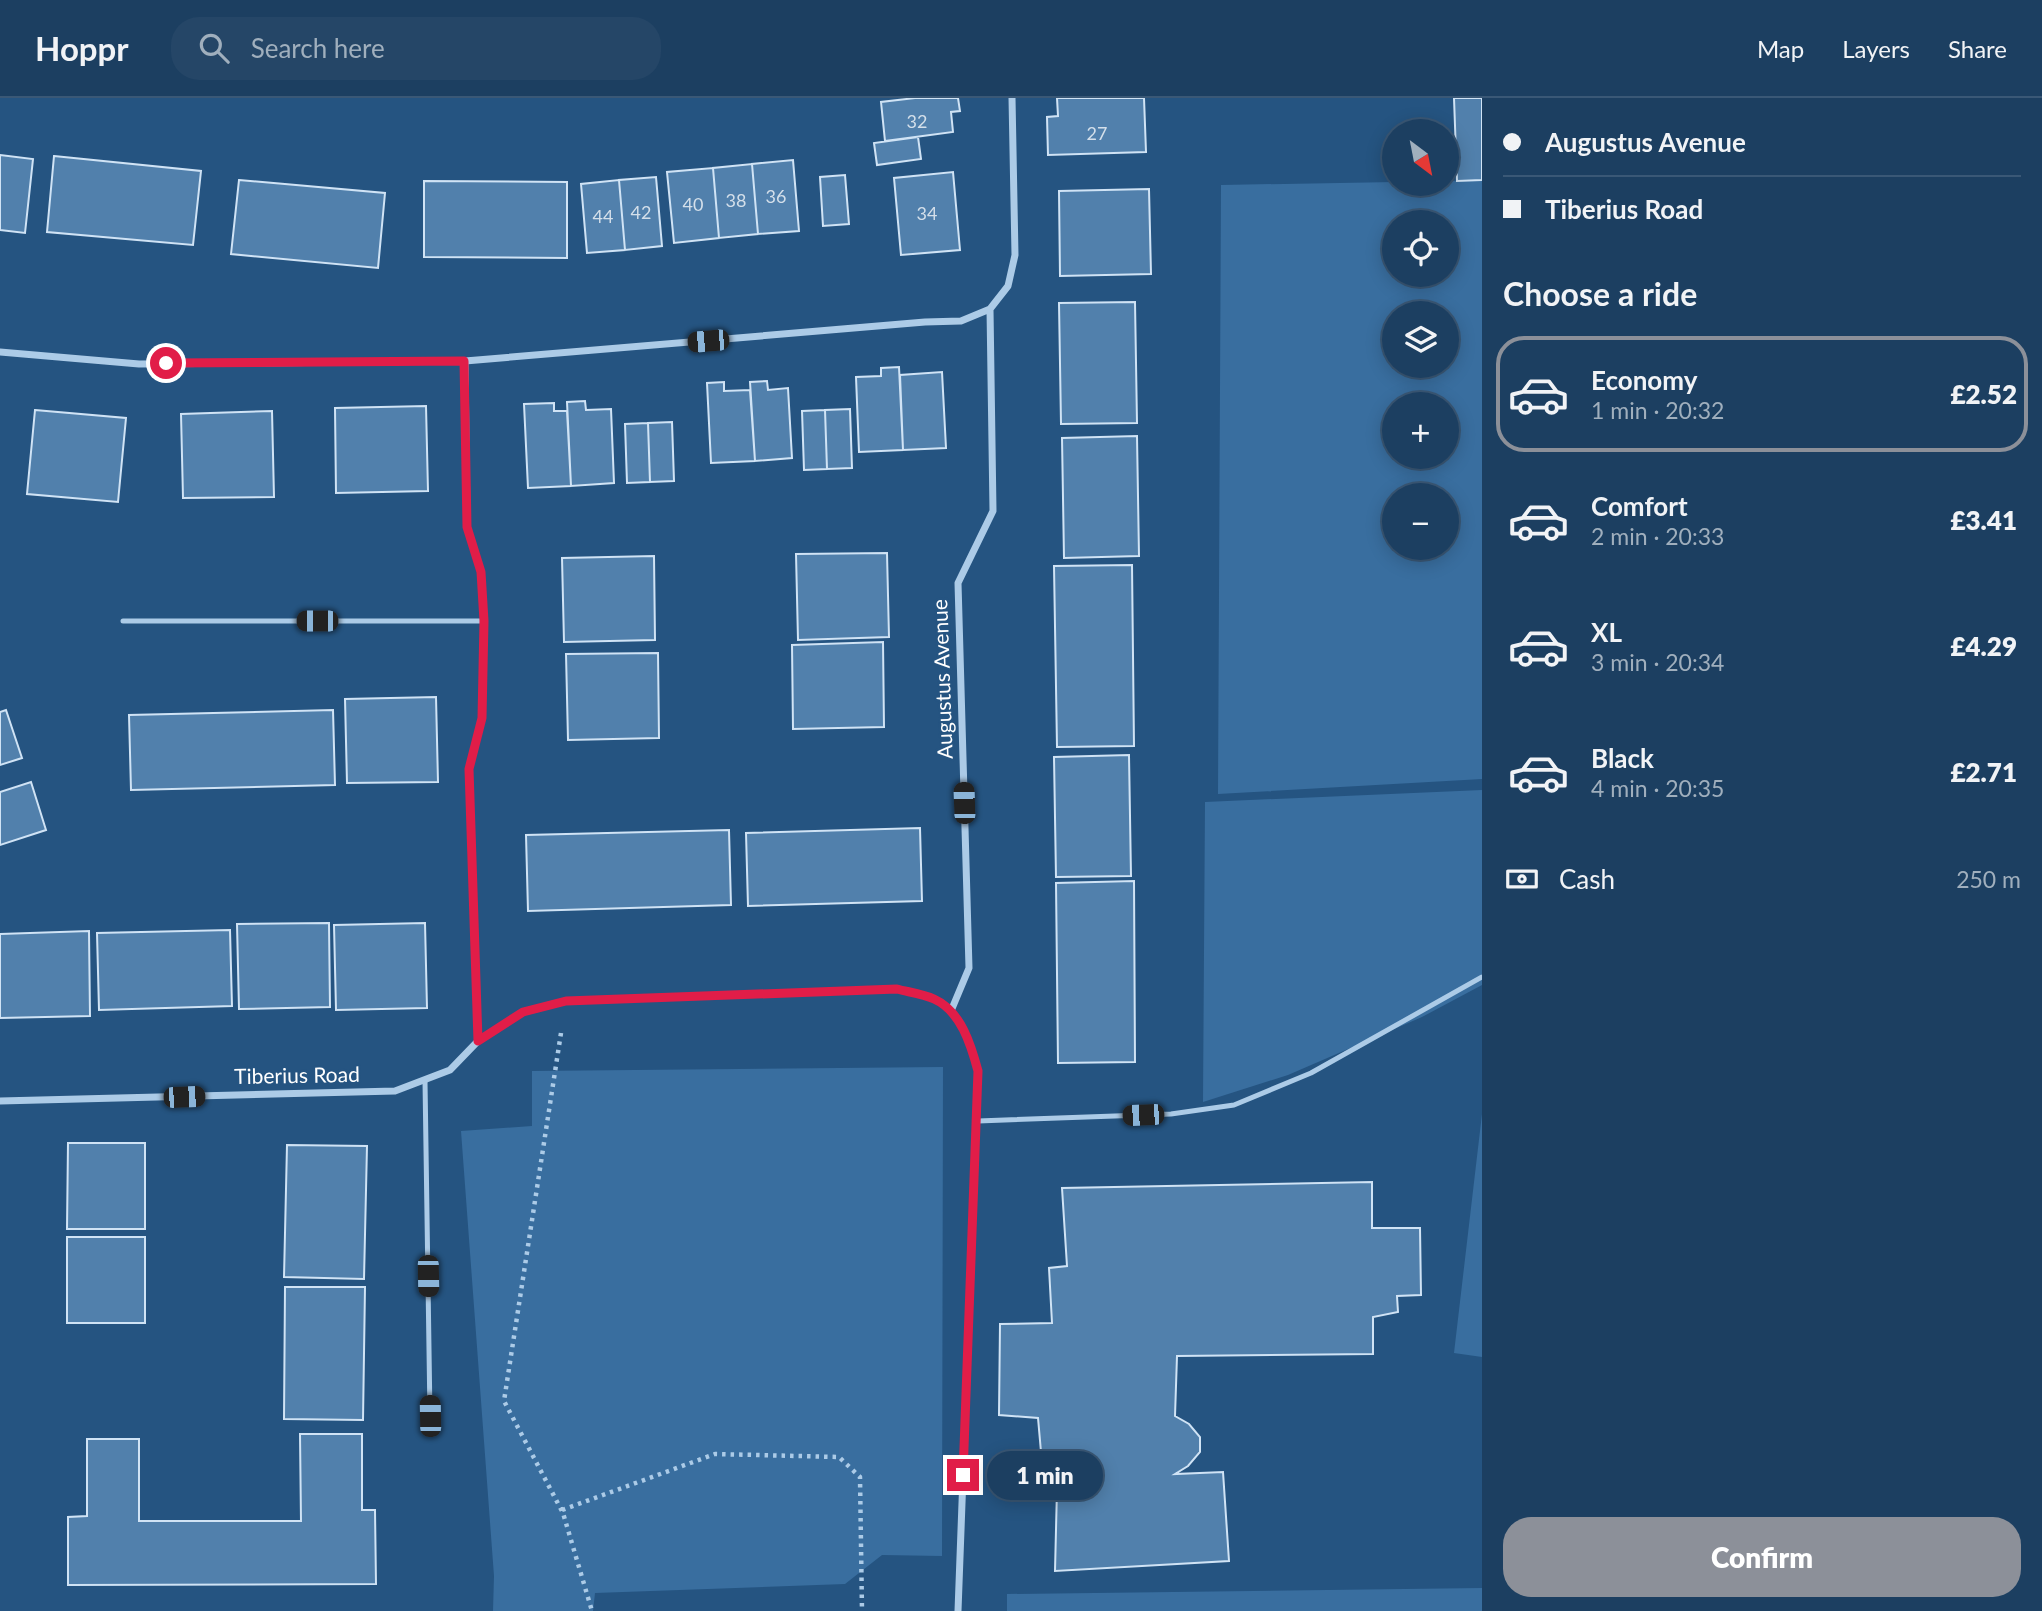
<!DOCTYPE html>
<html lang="en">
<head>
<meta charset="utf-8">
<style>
	body { margin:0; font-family:Lato,sans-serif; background:#254667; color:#f1f3f6; height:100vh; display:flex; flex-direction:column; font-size:26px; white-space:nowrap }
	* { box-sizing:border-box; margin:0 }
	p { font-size:23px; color:#a0afbd }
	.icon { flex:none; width:38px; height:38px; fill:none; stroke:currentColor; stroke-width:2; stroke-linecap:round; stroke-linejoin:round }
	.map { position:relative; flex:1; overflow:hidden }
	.panel { display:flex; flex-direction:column; background:#1c3f61; width:560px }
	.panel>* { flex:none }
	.guide { display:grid; align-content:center; height:154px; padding:0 21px; background:#1c3f61 }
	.needle { width:46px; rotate:148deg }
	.controls { position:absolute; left:1382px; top:21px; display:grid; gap:14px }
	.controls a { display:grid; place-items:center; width:77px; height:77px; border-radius:50%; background:#1c3f61; box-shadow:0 4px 18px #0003,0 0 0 2px #3a5876; font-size:35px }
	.end { position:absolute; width:32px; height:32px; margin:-16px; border:9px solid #e11d48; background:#fff; box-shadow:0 0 0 4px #fff }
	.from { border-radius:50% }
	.bubble { position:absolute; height:49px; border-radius:24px; background:#1c3f61; box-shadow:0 4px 18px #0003,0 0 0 2px #3a5876; font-size:23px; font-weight:800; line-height:49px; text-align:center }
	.car { position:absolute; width:21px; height:42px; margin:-21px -10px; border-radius:9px; box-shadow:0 0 5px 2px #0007; background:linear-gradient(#222 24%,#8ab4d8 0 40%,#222 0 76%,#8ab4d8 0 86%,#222 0) }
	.guide b { display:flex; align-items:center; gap:24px; height:66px; font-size:26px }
	.guide b+b { border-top:2px solid #3a5876 }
	.guide i { width:18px; height:18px; background:#f1f3f6 }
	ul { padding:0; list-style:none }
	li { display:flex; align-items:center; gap:21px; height:116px; margin:0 14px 10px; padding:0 7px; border:4px solid transparent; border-radius:28px }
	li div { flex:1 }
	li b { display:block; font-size:26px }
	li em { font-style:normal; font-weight:800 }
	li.active { border-color:#8c9099 }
	li>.icon { width:63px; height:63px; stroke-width:1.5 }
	h2 { padding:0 21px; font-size:32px; line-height:84px }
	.pay { display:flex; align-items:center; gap:18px; height:77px; padding:0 21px; font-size:26px }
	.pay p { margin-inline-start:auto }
	.action { display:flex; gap:14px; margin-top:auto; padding:14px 21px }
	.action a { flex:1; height:80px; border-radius:28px; background:#8c9099; color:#fff; font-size:28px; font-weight:800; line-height:80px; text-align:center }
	header { display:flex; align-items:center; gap:42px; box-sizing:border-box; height:98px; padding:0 35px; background:#1c3f61; border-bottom:2px solid #3a5876 }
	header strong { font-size:33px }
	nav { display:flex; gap:38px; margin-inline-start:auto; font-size:24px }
	.search { width:490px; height:63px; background:#254667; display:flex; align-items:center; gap:18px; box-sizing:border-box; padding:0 24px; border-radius:28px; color:#a0afbd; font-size:26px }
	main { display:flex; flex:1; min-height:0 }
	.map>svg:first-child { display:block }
	.green { fill:#396e9f; fill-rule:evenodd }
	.building { fill:#5180ac; stroke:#d0e3f5; stroke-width:2 }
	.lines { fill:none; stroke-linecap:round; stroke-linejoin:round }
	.path { stroke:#accbe7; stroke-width:4.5; stroke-dasharray:3.5 5; stroke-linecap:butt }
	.service { stroke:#accbe7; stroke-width:5 }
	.minor { stroke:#accbe7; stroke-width:7 }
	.route { stroke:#e11d48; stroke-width:9 }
	.labels { text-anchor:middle; stroke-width:5; stroke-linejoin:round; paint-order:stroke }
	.number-label { font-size:18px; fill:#d4dfea }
	.street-label { font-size:21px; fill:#fff; stroke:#255481 }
</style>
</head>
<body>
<header>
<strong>Hoppr</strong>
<div class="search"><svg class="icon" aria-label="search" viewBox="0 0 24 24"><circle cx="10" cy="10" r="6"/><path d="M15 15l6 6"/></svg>Search here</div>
<nav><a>Map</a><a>Layers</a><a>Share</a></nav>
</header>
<main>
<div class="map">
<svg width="1482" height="1513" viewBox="0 0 1482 1513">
	<rect width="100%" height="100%" fill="#255481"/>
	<path class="green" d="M1482,82V681L1218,696L1221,87L1395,84V86H1447V83ZM1395,124H1447V177H1395ZM1395,215H1447V268H1395ZM1395,306H1447V359H1395ZM1395,397H1447V450H1395Z
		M1482,692V887L1422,919L1288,977L1203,1004L1205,704Z
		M943,969L942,1458L882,1457L845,1486L595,1495L593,1513H493L494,1478L461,1033L532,1028V973Z
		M1482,1016V1259L1454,1255Z
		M1482,1490V1513H1007V1496Z"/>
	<path class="building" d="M915,0H958L960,13L951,14L953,34L885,43L881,4Z
		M1057,0H1144L1146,54L1048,57L1047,19L1058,18Z
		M1454,0H1482V82L1457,83Z
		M918,39L921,61L877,67L874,45Z
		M0,57L33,61L25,135L0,132Z
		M54,58L201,73L193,147L47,134Z
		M793,62L799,133L758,136L752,66Z
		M752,66L758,136L719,140L713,70Z
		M713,70L719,140L674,145L667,74Z
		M953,74L960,152L901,157L894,80Z
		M845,77L849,126L823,128L820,79Z
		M656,79L662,148L625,152L619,82Z
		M239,82L385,95L378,170L231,156Z
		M619,82L625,152L587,155L581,86Z
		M424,83L567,84V160L424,159Z
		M1149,91L1151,176L1060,178L1059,93Z
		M1135,204L1137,325L1061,326L1059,205Z
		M899,269L903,352L859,354L856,279L881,278V270Z
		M942,274L946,350L903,352L900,277Z
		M767,283L768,292L788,290L792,360L755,363L750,284Z
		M724,284V293L750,292L755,363L711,365L707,285Z
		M585,303L586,312L611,311L614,385L571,388L567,304Z
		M554,305V313H567L571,388L528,390L524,306Z
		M426,308L428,393L336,395L335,310Z
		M850,311L852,370L827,371L825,312Z
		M35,312L126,320L118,404L27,396Z
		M825,312L827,371L804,372L802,313Z
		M272,313L274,399L183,400L181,316Z
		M672,324L674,383L650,384L648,325Z
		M648,325L650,384L627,385L625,326Z
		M1137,338L1139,458L1064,460L1062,340Z
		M887,455L889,539L798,542L796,456Z
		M654,458L655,542L564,544L562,460Z
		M1132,467L1134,648L1057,649L1054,468Z
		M883,544L884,629L793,631L792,547Z
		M658,555L659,640L568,642L566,556Z
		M436,599L438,684L347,685L345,601Z
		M6,612L22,660L0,667V614Z
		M333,612L335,687L131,692L129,617Z
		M1129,657L1131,778L1056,779L1054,659Z
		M31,684L46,732L0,747V694Z
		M920,730L922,803L748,808L746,735Z
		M729,732L731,807L528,813L526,737Z
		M1134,783L1135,964L1058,965L1056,785Z
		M329,825L330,909L239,911L237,826Z
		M425,825L427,910L336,912L334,827Z
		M230,832L232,908L99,912L97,835Z
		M89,833L90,918L0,920V836Z
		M68,1045H145V1131H67Z
		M287,1047L367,1048L364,1181L284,1179Z
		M1372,1084V1130H1420L1421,1197L1397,1198L1398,1214L1373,1219V1256L1177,1258L1175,1318L1189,1326L1200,1339V1354L1188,1368L1175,1376L1223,1374L1229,1463L1055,1473L1057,1390L1044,1388L1038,1320L999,1317L1000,1226L1052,1225L1049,1170L1067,1168L1062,1090Z
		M67,1139H145V1225H67Z
		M285,1189H365L363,1322L284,1321Z
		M300,1336H362V1412H375L376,1486L68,1487V1419L87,1418V1341H139V1423H301Z"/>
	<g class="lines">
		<path class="path" d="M561,935L504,1303L563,1415L592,1513
			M562,1412L715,1356L839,1359L860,1379L862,1513"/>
		<path class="service" d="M123,523H484
			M425,983L430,1318
			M978,1023L1171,1016L1234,1007L1311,975L1482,879"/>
		<path class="minor" d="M0,254L139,266L465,263L925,224L961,223L990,211L1008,188L1015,157L1012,0
			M465,263L467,429L481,474L484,523L482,620L469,671L478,943
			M951,913L969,870L958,485L993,413L990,211
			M0,1003L395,993L450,972L478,943L523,914L566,903L897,891C908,894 923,896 934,901C961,913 971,947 978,973L958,1513"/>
	</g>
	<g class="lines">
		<path class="route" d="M166,265L464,263L467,429L481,474L484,523L482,620L469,671L478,943L523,914L566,903L897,891C908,894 923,896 934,901C961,913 971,947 978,973L963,1377"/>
	</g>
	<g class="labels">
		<g class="number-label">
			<text x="917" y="30">32</text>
			<text x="1097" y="42">27</text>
			<text x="776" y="105">36</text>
			<text x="736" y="109">38</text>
			<text x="693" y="113">40</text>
			<text x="641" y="121">42</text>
			<text x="927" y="122">34</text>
			<text x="603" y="125">44</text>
		</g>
		<g class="street-label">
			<text transform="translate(943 581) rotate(-92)" y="7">Augustus Avenue</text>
			<text transform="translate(297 978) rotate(-1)" y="7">Tiberius Road</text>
		</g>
	</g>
</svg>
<div class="controls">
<a><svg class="needle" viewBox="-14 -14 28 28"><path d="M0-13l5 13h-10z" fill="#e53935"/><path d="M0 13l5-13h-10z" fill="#a0afbd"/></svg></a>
<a><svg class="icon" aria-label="locate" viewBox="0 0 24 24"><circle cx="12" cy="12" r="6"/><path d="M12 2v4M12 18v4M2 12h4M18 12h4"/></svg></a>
<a><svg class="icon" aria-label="layers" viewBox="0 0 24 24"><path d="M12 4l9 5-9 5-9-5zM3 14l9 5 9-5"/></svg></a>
<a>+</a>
<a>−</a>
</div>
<i class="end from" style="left:166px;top:265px"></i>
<i class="end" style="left:963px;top:1377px"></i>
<div class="bubble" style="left:987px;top:1353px;width:116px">1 min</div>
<i class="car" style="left:708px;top:243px;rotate:265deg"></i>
<i class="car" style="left:317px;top:523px;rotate:270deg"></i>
<i class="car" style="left:964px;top:705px;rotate:358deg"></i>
<i class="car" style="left:184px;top:999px;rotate:88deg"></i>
<i class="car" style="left:1143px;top:1017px;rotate:268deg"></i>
<i class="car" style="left:428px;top:1178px;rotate:179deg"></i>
<i class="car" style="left:430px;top:1318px;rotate:359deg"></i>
</div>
<section class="panel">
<div class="guide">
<b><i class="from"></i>Augustus Avenue</b>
<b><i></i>Tiberius Road</b>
</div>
<h2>Choose a ride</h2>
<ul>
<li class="active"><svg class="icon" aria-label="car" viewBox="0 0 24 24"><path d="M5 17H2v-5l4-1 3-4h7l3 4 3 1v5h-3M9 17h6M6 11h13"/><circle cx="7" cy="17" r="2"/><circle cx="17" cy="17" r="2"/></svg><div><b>Economy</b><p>1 min · 20:32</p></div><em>£2.52</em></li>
<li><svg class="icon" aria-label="car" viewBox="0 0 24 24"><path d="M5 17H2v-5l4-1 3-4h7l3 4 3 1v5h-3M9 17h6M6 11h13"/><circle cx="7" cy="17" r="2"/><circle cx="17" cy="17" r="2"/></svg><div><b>Comfort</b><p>2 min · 20:33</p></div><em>£3.41</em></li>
<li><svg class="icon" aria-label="car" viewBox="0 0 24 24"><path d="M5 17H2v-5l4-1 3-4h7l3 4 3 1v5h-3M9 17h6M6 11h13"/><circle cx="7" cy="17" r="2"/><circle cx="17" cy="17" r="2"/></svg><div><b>XL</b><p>3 min · 20:34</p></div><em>£4.29</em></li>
<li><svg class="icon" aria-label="car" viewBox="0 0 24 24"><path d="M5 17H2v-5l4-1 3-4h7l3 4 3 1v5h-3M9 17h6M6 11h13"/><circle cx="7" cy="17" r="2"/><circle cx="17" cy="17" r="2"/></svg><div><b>Black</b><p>4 min · 20:35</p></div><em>£2.71</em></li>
</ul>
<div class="pay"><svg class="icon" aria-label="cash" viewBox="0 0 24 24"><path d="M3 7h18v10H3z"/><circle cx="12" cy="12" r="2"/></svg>Cash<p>250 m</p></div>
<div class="action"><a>Confirm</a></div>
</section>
</main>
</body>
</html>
